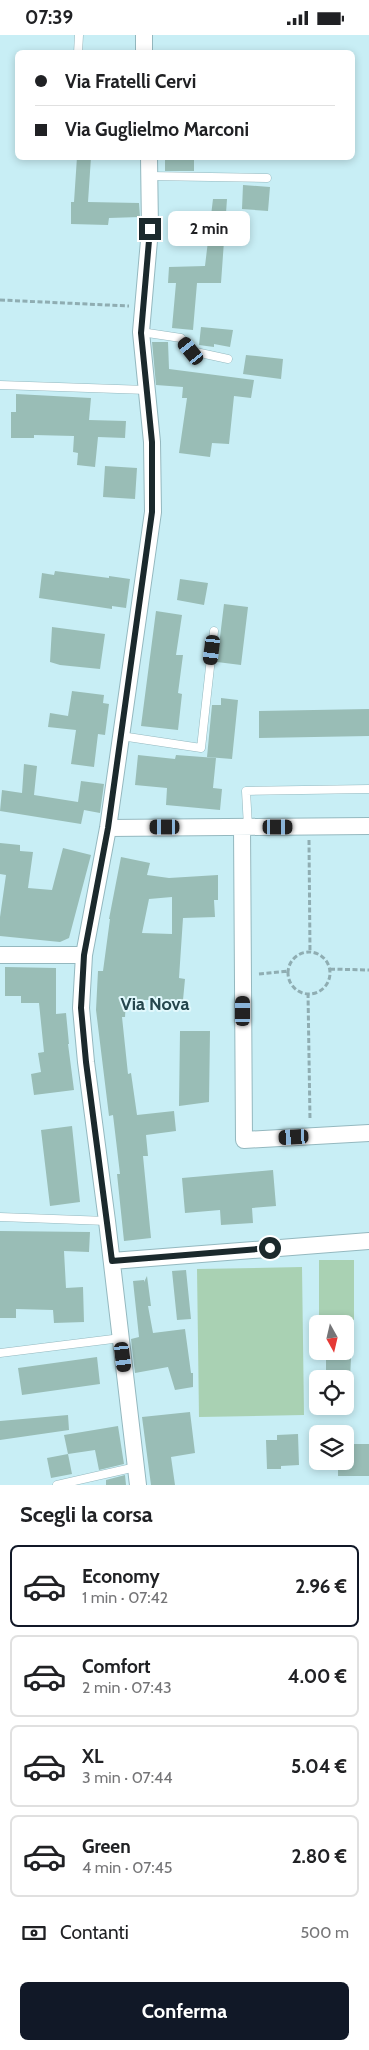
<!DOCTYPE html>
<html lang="it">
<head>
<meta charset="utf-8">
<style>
	body { margin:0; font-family:Cabin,sans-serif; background:#f6f6f6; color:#202124; height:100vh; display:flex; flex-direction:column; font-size:19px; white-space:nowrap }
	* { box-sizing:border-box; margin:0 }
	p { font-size:16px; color:#757577 }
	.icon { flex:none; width:28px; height:28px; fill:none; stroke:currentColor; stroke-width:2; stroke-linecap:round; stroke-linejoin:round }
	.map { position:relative; height:1450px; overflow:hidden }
	.details { display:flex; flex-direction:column; background:#fff; flex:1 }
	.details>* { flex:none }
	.guide { position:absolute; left:15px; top:15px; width:340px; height:110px; border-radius:8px; box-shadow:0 2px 8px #0003; display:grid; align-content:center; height:110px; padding:0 20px; background:#fff }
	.needle { width:32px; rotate:172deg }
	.fabs { position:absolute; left:309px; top:1280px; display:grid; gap:10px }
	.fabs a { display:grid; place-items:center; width:45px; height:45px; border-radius:8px; background:#fff; box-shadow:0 2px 8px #0003; font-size:25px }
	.end { position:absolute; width:22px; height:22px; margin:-11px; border:6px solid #1b292c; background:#fff; box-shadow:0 0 0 2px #fff }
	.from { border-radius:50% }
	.bubble { position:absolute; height:35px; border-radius:8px; background:#fff; box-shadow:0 2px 8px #0003; font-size:16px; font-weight:800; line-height:35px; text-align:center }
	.car { position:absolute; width:15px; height:30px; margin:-15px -8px; border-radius:6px; box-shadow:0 0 4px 1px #0007; background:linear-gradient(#222 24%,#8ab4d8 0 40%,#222 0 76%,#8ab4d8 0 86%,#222 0) }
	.guide b { display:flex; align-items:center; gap:18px; height:48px; font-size:19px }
	.guide b+b { border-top:1px solid #e0e0e0 }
	.guide i { width:12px; height:12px; background:#202124 }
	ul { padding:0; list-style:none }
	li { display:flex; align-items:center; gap:15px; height:82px; margin:0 10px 8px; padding:0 10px; border:2px solid #e0e0e0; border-radius:8px }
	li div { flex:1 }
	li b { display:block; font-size:19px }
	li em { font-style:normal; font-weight:800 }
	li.current { border-color:#111827 }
	li>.icon { width:45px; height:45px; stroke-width:1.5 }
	h2 { padding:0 20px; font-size:22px; line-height:60px }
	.pay { display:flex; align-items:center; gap:12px; height:55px; padding:0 20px; font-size:19px }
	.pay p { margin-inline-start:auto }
	.button { display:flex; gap:10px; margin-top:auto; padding:10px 20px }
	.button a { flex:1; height:58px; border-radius:8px; background:#111827; color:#fff; font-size:20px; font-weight:800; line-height:58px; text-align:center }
	.status { display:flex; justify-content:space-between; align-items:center; height:35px; padding:0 25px; background:#fff; direction:ltr }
	.status svg { height:14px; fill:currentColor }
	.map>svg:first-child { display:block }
	.green { fill:#a9d1b3 }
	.building { fill:#99bdb6; fill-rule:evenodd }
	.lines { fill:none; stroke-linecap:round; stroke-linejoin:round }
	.lane-casing { stroke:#94b8bf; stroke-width:9 }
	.street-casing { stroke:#94b8bf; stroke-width:18 }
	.path { stroke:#8fadb2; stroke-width:3; stroke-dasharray:5 2.5; stroke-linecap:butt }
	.lane { stroke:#fff; stroke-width:8 }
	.street { stroke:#fff; stroke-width:16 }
	.route { stroke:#1b292c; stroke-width:6 }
	.labels { text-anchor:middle; stroke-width:4; stroke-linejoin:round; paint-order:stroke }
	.quarter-label { font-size:18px; font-weight:bold; fill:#25464d; stroke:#e1f8fc }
</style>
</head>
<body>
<div class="status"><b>07:39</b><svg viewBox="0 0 49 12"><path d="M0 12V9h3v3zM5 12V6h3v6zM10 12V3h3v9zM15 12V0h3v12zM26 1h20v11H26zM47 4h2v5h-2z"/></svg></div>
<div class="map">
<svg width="369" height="1450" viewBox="0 0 369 1450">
	<rect width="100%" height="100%" fill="#c8eef5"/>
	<path class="green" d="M319,1225H354V1285H319Z
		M302,1232L304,1380L199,1382L197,1234Z"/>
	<path class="building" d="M77,122H91L88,167L139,168L140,182L109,183L108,190L71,189V167H74Z
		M165,122H194V136H165Z
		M243,150L270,152L268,176L242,174Z
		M213,164H227L221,248H197L193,295L172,293L176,248H168L169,232L205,231Z
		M201,292L233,295L230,312L214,309V312L199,310Z
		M152,307H168L169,334L254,345L251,363L234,361L229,409L212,408L210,422L179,418L187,363H182L183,352L156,350Z
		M246,320L283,324L281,344L243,339Z
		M16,359L91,363L89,385L126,386L125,403L98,402L95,432L77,430L78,418L73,417L74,401L34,400V403H11V377H16Z
		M105,431L137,433L135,464L103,462Z
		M55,536L109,543V541L130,544L126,573L112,571V574L39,563L42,538L54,540Z
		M180,544L208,548L204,570L177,565Z
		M224,569L248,572L241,630L217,627Z
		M156,576L182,580L176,620H183L178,658L182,659L178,695L141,691Z
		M52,592L105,599L100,634L60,630L50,627Z
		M72,656L104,660L103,668L109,669L105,700L98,699L94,732L71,729L76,695L48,692L50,678L68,681Z
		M221,663L238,665L232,724L207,722L212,670H221Z
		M369,674V701L259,703V676Z
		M138,720L175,724L176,720L216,723L213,753L222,754L220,775L166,770L167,753L135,750Z
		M24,729L37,731L34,760L78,767L81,746L104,749L100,778L84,775L81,789L0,776L2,755L22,758Z
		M0,808L20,810V816L33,817L28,853L52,855L63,813L91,820L69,903L60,907L0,901V882L6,840L0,839Z
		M121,822L150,828L147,840L169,843L218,840V865H214L215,882L183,883L179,943L185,944L183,965H126L125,982H122L128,1039L131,1038L137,1080L174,1076L176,1096L146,1100L148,1121H143L151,1203L124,1206L117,1139H120L113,1080L109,1081L96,975L98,936H103L110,884H109ZM172,862V899L142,898L149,864Z
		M5,932L56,933V979L66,978L69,1009H68L74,1055L34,1060L31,1039L41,1037L38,1018L44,1017L39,968H21V961H5Z
		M180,996H210L209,1067L179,1071Z
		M72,1091L80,1167L50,1171L41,1095Z
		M273,1135L276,1171L252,1173L253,1188L221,1190L220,1175L185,1178L182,1143Z
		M0,1196L90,1197L89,1217L64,1216L66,1253L83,1252L84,1287L54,1288L53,1275L16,1274V1283H0Z
		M186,1235L191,1284L177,1285L172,1236Z
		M147,1241L151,1271H148L153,1298L185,1294L191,1338H193V1352L175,1355L168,1332L135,1338L131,1304L139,1302L133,1246L144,1245V1247Z
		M97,1322L100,1349L22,1360L18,1333Z
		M326,1322L351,1323L350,1344H326Z
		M190,1377L195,1418L171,1422L175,1450H151L142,1382Z
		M68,1380L69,1395L0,1405V1386Z
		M118,1391L124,1429L99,1435L95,1415L68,1419L64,1400Z
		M298,1399L299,1430L281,1431V1434H267L266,1405H277V1400Z
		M345,1409H369V1441H338V1426H345Z
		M68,1419L72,1439L51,1443L47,1423Z
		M125,1440L126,1450H106V1445Z"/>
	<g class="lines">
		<defs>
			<path id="lane" d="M78,18L79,0
				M150,141L267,143
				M141,297L181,303L191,316L228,324
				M0,350L147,355
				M121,701L201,713L214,596
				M248,792L246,756L369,754
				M0,1182L107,1186
				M0,1318L121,1303
				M57,1450L136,1432"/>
			<path id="street" d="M144,0V18
				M242,792L244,1105L369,1098
				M108,793L369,791
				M0,920H84
				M112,1226L369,1206
				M138,1450L107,1186L86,1027L81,973L84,920L108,793L153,477L152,407L141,297L150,194L149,122"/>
		</defs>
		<use href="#lane" class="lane-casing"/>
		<use href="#street" class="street-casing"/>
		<path class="path" d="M0,265L129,271
			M309,805L310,917
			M288 938a21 21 0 1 1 42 0a21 21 0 1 1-42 0Z
			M330,934L369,935
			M259,939L288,936
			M308,958L310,1085"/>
		<use href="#lane" class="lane"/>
		<use href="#street" class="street"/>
	</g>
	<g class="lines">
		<path class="route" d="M150,194L141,298L152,407V477L108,793L84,920L81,973L86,1027L112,1226L270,1213"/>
	</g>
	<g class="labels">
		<g class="quarter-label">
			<text x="155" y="975">Via Nova</text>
		</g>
	</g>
</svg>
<div class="fabs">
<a><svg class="needle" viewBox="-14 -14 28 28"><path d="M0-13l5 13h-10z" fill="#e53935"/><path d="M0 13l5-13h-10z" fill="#757577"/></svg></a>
<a><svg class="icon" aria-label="locate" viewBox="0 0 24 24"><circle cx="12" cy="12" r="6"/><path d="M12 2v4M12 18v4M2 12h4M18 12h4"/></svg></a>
<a><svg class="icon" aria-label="layers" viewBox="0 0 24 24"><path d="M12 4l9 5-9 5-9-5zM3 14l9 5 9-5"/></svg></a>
</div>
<i class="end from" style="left:270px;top:1213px"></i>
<i class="end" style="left:150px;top:194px"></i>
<div class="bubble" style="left:168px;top:176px;width:82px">2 min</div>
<i class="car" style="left:191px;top:316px;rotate:321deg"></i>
<i class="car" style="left:212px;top:615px;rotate:187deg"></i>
<i class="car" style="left:165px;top:792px;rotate:270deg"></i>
<i class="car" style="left:278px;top:792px;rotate:90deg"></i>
<i class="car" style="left:243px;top:976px;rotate:0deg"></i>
<i class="car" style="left:294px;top:1102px;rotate:267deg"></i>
<i class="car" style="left:123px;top:1322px;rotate:173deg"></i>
<div class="guide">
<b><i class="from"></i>Via Fratelli Cervi</b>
<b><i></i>Via Guglielmo Marconi</b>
</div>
</div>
<section class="details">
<h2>Scegli la corsa</h2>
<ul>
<li class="current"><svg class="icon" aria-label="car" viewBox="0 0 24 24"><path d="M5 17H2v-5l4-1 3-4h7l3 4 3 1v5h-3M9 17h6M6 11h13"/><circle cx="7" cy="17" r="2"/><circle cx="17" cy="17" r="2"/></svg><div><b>Economy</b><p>1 min · 07:42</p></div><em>2.96 €</em></li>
<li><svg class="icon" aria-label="car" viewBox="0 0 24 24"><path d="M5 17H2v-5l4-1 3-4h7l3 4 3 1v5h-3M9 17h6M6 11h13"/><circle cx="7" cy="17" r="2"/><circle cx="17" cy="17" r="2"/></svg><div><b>Comfort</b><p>2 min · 07:43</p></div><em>4.00 €</em></li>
<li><svg class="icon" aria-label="car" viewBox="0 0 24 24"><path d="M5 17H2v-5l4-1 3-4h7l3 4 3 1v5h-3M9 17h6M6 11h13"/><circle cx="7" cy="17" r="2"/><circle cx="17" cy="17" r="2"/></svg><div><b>XL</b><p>3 min · 07:44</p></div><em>5.04 €</em></li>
<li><svg class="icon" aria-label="car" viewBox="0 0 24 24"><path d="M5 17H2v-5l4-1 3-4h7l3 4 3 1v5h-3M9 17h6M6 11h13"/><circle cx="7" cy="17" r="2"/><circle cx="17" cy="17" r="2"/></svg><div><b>Green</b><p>4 min · 07:45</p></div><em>2.80 €</em></li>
</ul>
<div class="pay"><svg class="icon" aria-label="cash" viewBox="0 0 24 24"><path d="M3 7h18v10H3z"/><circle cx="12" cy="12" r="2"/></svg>Contanti<p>500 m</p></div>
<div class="button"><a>Conferma</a></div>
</section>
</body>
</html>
